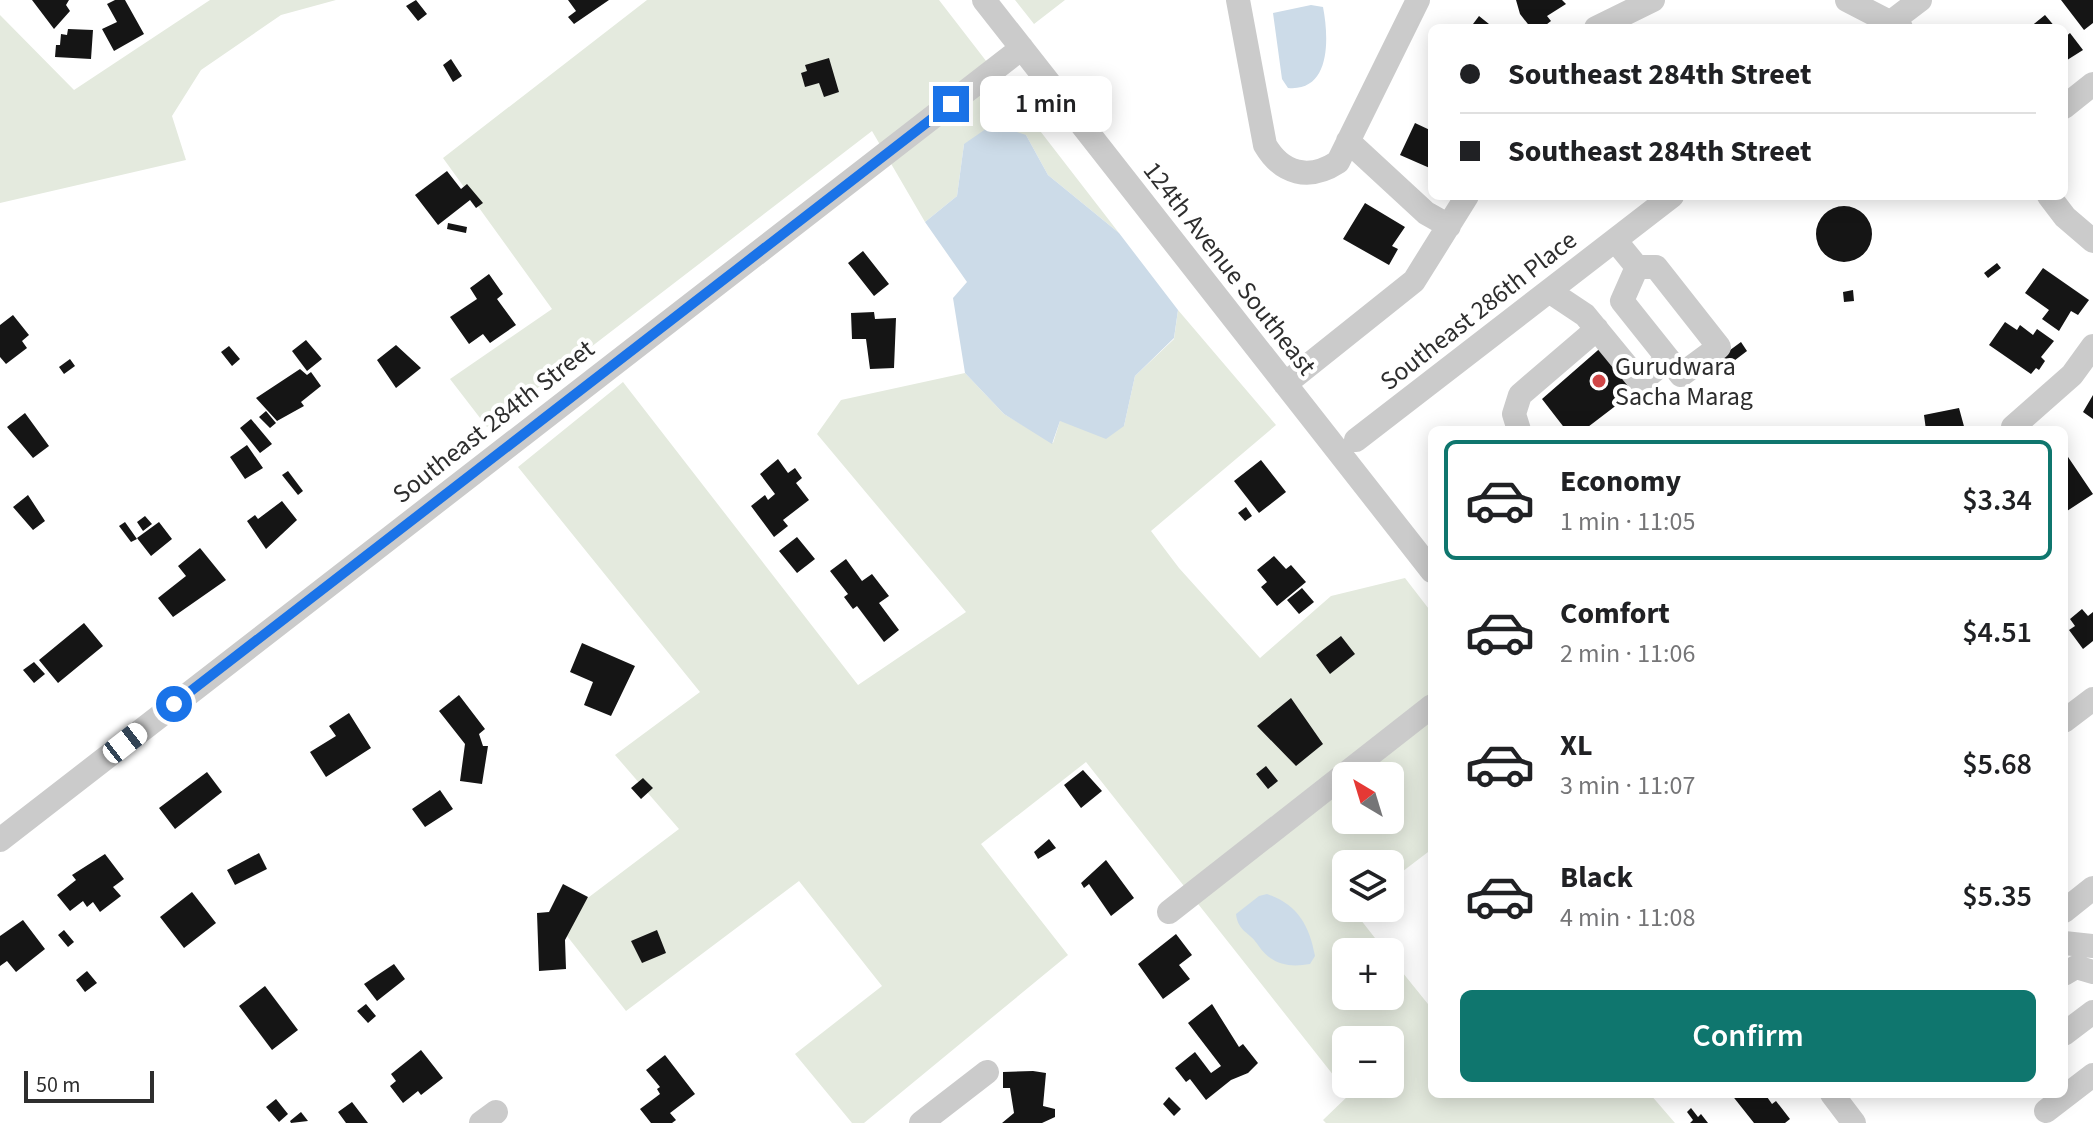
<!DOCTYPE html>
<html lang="en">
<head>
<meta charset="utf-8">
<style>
	body { margin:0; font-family:"Source Sans 3",sans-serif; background:#f6f6f6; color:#202124; height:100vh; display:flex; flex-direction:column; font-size:30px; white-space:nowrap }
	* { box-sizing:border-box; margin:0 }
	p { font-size:26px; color:#757577 }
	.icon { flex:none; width:44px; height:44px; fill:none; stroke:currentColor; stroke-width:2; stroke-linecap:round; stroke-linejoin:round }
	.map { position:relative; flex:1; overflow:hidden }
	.sheet { position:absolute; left:1428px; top:426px; width:640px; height:672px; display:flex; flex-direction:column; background:#fff; border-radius:12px; box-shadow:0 4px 20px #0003 }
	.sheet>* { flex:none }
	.guide { position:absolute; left:1428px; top:24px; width:640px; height:176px; border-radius:12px; box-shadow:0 4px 20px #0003; display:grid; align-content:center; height:176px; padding:0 32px; background:#fff }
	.needle { width:52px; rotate:322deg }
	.controls { position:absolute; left:1332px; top:762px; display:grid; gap:16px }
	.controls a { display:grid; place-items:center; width:72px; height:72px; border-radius:12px; background:#fff; box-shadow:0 4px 20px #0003; font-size:40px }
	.scale { position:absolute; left:24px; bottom:20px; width:130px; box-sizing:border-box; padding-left:8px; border:4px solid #2e2e2e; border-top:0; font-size:22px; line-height:28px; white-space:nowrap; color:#2e2e2e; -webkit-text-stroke:6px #fff; paint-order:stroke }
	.end { position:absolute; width:36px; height:36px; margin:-18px; border:10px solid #1a73e8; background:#fff; box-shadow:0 0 0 4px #fff }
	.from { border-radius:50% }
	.bubble { position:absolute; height:56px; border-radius:12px; background:#fff; box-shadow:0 4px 20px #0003; font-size:26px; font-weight:600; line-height:56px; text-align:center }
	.car { position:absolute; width:24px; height:48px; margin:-24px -12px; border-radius:10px; box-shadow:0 0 6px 2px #0007; background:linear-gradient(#fff 24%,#345 0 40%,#fff 0 76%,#345 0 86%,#fff 0) }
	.guide b { display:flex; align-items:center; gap:28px; height:76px; font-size:30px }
	.guide b+b { border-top:2px solid #e0e0e0 }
	.guide i { width:20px; height:20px; background:#202124 }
	ul { padding:14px 0 0; list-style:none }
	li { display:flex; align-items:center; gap:24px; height:120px; margin:0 16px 12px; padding:0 16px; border:4px solid transparent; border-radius:12px }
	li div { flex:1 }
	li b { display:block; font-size:30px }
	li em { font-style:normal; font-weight:600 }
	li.on { border-color:#0f766e }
	li>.icon { width:72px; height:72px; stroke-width:1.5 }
	.button { display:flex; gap:16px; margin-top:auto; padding:16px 32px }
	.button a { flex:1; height:92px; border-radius:12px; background:#0f766e; color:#fff; font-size:32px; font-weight:600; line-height:92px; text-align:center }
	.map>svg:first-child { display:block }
	.green { fill:#e4eade; fill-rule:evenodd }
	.water { fill:#ccdbe8 }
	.building { fill:#151515 }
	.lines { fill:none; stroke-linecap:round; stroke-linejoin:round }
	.minor { stroke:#cbcbcb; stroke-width:24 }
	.route { stroke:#1a73e8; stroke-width:10 }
	.poi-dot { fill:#d04647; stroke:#fff; stroke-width:3 }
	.labels { text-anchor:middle; stroke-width:8; stroke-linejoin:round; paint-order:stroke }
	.street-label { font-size:26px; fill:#2e2e2e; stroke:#fff }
	.poi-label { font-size:26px; fill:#2e2e2e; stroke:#fff; text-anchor:start }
</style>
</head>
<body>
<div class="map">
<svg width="2093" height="1123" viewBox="0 0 2093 1123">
	<rect width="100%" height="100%" fill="#fff"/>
	<path class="green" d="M210,0H336L281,15L201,70L172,116L186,160L0,203V15L74,90Z
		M647,0H939L1119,233L1048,175L1026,135L964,144L957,196L925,222L872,131L487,427L450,379L552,309L443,158Z
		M1015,0H1065L1034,24Z
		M1178,310L1276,425L1151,531L1179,568L1260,658L1331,596L1405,578L1432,613V849L1390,881V864H1346V908H1355L1353,910L1386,952H1346V996H1390V957L1432,1009V1094H1650L1675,1123H1326L1323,1120L1349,1095L1086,762L981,844L1068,955L864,1123H852L795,1054L882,986L799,881L626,1011L556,922L679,829L615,755L700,692L518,467L623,382L858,685L966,612L817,434L841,400L965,373L1004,414L1053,443L1060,421L1124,426L1135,376L1174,339ZM1346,776H1390V820H1346ZM1346,1040H1390V1084H1346Z"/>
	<path class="water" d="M1311,5L1323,7C1329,38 1331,92 1288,88L1282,79L1273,13Z
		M993,124L1026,135L1048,175L1119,233L1178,310L1174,338L1135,376L1124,426L1106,439L1060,421L1052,444L1004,414L965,373L953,298L967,282L925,222L957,196L964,144Z
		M1267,894C1298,905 1309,925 1315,956L1310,964C1287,968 1271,964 1258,945C1250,932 1238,932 1236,914L1259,896Z"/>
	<path class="building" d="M32,0H69L66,5L70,11L54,29Z
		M115,0H125L144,34L114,51L102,29L117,22L107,4Z
		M416,0L427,14L418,21L406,6Z
		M568,0H609L574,24L568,17L576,11Z
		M1516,0H1562L1566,4L1547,16L1551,21L1542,28H1531L1520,14Z
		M2061,0H2093V23L2084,30Z
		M2045,15L2056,28H2029Z
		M1479,16L1494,28H1470Z
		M68,29L93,30L91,59L55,57L56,45H60L61,34L67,35Z
		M2070,33L2083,50L2064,62V38Z
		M829,58L839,92L824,97L819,83L805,87L801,73L807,71L805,65Z
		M451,59L462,76L453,82L443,65Z
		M1415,123L1432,131V169L1400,155Z
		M447,171L461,189L467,184L483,203L476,208L470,200L438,225L415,195Z
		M1365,203L1405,227L1392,246L1398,249L1389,265L1343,239Z
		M1816 234a28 28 0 1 1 56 0a28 28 0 1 1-56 0Z
		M448,223L467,227L466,233L447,229Z
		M863,251L889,284L874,296L848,263Z
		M1997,263L2001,268L1988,278L1984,273Z
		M2043,268L2089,300L2078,315L2071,311L2059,331L2042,319L2049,310L2025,293Z
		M489,274L503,294L497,299L516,325L490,343L483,334L469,344L450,317L477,299L470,288Z
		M1853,290L1854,301L1844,302L1843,292Z
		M874,312L875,319L896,318L894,368L870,369L866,339H852L851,313Z
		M13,315L29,335L22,341L27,348L6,364L0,357V325Z
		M2005,322L2017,330L2020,325L2033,335L2037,329L2054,341L2041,357L2045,361L2039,370L2036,368L2031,374L1989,345Z
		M306,340L322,359L307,371L292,351Z
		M1741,342L1747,351L1714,376L1707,367Z
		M1605,344L1639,388L1584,430H1566L1542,399Z
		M396,345L421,368L396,388L377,360Z
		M229,346L240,359L232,366L221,352Z
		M70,359L75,366L64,374L59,367Z
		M300,369L307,375L311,372L321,386L301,402L304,406L277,421L256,398Z
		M2093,395V419L2083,412Z
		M1959,408L1965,430H1926L1924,415Z
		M266,411L276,423L270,428L259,417Z
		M25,413L49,446L33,458L7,427Z
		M251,419L272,444L260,453L240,428Z
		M247,445L263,468L245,479L230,457Z
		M2064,451L2093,494L2067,511L2064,506Z
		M778,459L788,473L795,468L802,478L796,483L809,500L783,520L788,526L774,537L751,506L765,495L768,500L775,494L760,474Z
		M1261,460L1286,492L1259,513L1234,481Z
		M288,471L303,491L298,495L282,475Z
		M28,495L45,521L33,530L13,507Z
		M282,501L297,520L266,549L247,521L255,515L258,519Z
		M1246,507L1252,516L1245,521L1238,513Z
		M145,516L152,524L143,531L137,522Z
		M125,522L137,539L131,542L119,526Z
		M159,522L172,539L151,556L137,538Z
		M797,537L815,559L797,573L779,551Z
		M200,548L226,580L173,617L158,598L186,576L178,566Z
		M1274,556L1286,569L1291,565L1306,582L1277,606L1261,587L1267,582L1257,570Z
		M846,559L862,581L872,574L889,596L879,603L899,630L884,642L857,606L853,609L844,597L848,594L830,571Z
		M1302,588L1314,602L1299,614L1287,600Z
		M2082,609L2088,616L2093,612V641L2083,649L2069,630L2075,626L2070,619Z
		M84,623L103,646L58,683L39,660Z
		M1341,636L1355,654L1330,674L1316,655Z
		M582,643L635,666L611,716L584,705L593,682L570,672Z
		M34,662L45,674L34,683L23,670Z
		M459,695L485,729L479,734L483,746H488L482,784L460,781L465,744L439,711Z
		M1291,698L1323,744L1296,766L1257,726Z
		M349,713L371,748L326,777L310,752L336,736L329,726Z
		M1266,766L1278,781L1268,789L1256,774Z
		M1083,770L1102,791L1081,808L1064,785Z
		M207,772L222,792L175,829L159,808Z
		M643,778L653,788L641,799L631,788Z
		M440,790L453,809L425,827L412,809Z
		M1049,839L1056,848L1038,859L1034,852Z
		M259,853L267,869L235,885L227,870Z
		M105,854L124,879L113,887L121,896L100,912L93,902L87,907L83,901L70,911L57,895L76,880L72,875Z
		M1106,860L1134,898L1111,916L1089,884L1084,888L1081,883Z
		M563,884L588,897L565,940L566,969L539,971L537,913L549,912Z
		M192,892L216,923L184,948L160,917Z
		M23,920L45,949L16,972L7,961L0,966V936Z
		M64,930L74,942L68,947L58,935Z
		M657,930L666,953L642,963L631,941Z
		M1176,934L1192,955L1179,965L1190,979L1163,999L1138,964Z
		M394,964L405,979L377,1001L364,984Z
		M87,971L97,983L85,992L76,980Z
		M265,986L298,1030L272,1050L239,1006Z
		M366,1004L376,1016L368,1023L357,1011Z
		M1212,1004L1239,1047L1243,1044L1258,1063L1248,1073L1231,1080L1206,1100L1190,1079L1186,1082L1175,1068L1195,1052L1211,1073L1221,1066L1188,1023Z
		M421,1050L443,1078L421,1095L418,1091L403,1103L390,1086L396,1081L391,1074Z
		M665,1055L695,1094L670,1113L676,1120L672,1123H651L640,1109L660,1094L657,1089L660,1087L646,1070Z
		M1033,1071L1046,1073L1043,1106L1055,1109V1117L1042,1123H1002L1014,1113L1010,1088H1003V1072Z
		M1731,1094H1765L1772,1104L1776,1101L1790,1119L1785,1123H1754Z
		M1169,1097L1181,1109L1174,1116L1163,1104Z
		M276,1099L288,1114L279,1122L266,1107Z
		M352,1102L368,1123H346L338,1112Z
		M1691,1108L1698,1117L1701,1114L1708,1123H1690L1693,1120L1687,1112Z
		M301,1112L308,1121L291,1123L290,1121Z"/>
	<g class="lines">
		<path class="minor" d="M984,0L1432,571
			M1238,0L1265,145C1282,174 1309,181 1338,162L1418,0
			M1847,0L1901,28
			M1891,22L1920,0
			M1596,28L1653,0
			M2064,107L2093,84
			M1348,141L1426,213L1449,226
			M2049,196L2065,217L2093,241
			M1615,240L1637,267L1622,301L1681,375L1719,347L1656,267H1637
			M1549,291L1585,315L1640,382L1667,360
			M1285,384L1414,281L1467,196
			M2013,427L2072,375L2093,346
			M1519,430L1514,414L1520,395L1597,329
			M1356,440L1672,196
			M2064,721L2093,699
			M0,840L1022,48
			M2064,911L2093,888
			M1169,912L1432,706
			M2064,943L2093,946
			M2064,974L2076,967L2093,972
			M2064,1034L2093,1012
			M1832,1094L1854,1123
			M2046,1111L2093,1075
			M481,1123L496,1112
			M921,1123L987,1072"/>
	</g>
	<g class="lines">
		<path class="route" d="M174,704L951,104"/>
	</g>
	<circle class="poi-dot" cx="1599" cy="381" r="8"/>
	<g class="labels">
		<g class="street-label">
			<text transform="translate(1230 268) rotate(52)" y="9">124th Avenue Southeast</text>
			<text transform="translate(1478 310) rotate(-38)" y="9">Southeast 286th Place</text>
			<text transform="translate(493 421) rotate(-38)" y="9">Southeast 284th Street</text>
		</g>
		<g class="poi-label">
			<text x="1615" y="375">Gurudwara<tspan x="1615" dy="30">Sacha Marag</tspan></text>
		</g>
	</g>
</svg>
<div class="controls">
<a><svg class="needle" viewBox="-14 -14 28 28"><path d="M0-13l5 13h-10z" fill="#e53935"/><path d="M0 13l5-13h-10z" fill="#757577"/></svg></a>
<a><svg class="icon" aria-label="layers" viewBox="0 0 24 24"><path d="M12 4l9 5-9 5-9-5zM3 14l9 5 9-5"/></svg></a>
<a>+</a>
<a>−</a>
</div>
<div class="scale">50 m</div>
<i class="end from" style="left:174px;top:704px"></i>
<i class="end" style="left:951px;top:104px"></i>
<div class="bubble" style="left:980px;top:76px;width:132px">1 min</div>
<i class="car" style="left:125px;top:743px;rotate:52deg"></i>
<div class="guide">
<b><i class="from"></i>Southeast 284th Street</b>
<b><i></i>Southeast 284th Street</b>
</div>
<section class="sheet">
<ul>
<li class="on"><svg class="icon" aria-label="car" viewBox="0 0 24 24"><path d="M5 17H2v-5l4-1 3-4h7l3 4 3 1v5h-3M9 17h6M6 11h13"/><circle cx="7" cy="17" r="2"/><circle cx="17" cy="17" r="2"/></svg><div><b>Economy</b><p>1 min · 11:05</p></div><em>$3.34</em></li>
<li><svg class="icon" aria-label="car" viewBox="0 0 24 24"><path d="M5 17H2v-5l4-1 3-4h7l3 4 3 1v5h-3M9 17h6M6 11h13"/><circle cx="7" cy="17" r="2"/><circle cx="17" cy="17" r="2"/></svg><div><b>Comfort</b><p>2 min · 11:06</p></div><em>$4.51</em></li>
<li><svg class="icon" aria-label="car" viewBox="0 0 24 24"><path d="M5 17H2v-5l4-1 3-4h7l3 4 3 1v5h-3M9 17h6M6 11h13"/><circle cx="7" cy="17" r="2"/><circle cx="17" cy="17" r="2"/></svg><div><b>XL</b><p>3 min · 11:07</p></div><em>$5.68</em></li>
<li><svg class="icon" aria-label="car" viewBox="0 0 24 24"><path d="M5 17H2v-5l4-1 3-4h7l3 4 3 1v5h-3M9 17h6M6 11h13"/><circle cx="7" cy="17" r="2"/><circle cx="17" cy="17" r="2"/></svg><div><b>Black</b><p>4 min · 11:08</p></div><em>$5.35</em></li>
</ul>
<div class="button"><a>Confirm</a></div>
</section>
</div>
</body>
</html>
